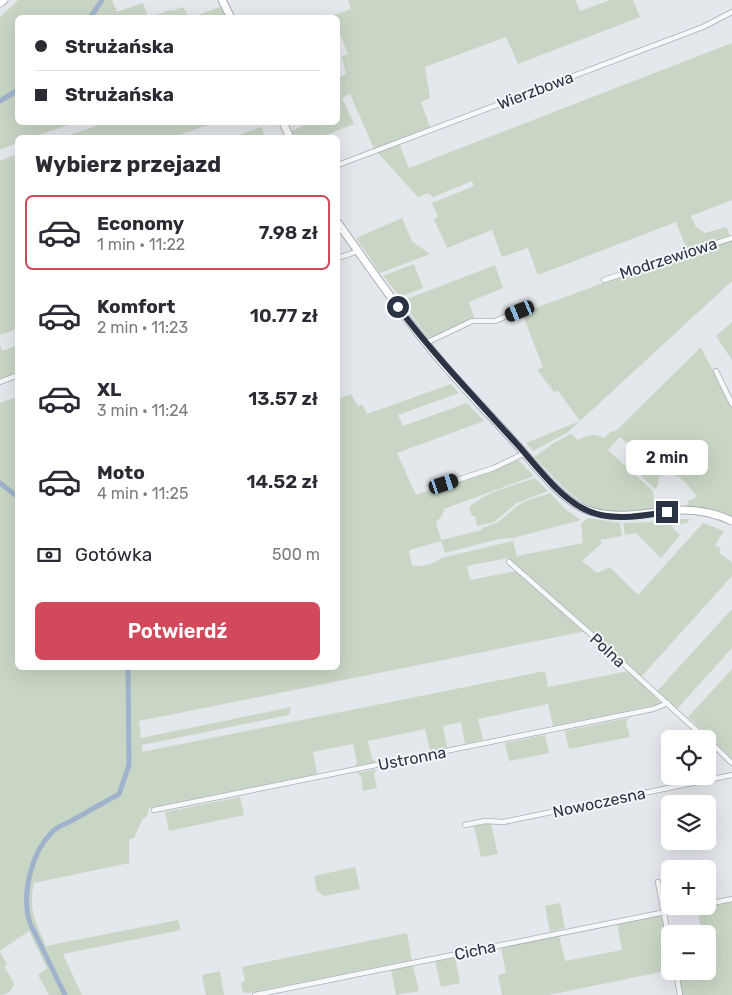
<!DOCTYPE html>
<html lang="pl">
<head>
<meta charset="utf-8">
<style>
	body { margin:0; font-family:Rubik,sans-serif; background:#f7f7f7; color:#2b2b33; height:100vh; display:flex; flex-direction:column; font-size:19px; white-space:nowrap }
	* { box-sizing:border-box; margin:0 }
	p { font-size:16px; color:#7c7c81 }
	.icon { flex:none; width:28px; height:28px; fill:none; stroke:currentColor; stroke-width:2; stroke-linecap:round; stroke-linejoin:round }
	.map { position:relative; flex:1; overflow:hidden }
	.panel { position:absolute; left:15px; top:135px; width:325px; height:535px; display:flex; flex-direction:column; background:#fff; border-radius:8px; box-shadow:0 5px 20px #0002 }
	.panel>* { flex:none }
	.guide { position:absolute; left:15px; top:15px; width:325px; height:110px; border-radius:8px; box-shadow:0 5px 20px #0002; display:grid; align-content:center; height:110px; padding:0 20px; background:#fff }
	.controls { position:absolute; left:661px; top:730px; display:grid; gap:10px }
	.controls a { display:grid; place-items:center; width:55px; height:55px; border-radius:8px; background:#fff; box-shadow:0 5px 20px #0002; font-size:25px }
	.end { position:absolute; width:22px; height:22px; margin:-11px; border:6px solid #2b3445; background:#fff; box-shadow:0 0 0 2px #fff }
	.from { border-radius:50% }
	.bubble { position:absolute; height:35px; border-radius:8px; background:#fff; box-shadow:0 5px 20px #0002; font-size:16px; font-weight:600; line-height:35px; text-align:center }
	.car { position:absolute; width:15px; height:30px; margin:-15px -8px; border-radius:6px; box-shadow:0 0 4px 1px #0007; background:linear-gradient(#222 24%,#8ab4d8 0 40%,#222 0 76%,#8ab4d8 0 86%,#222 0) }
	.guide b { display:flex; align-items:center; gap:18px; height:48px; font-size:19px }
	.guide b+b { border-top:1px solid #e1e1e2 }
	.guide i { width:12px; height:12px; background:#2b2b33 }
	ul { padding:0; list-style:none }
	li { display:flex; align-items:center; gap:15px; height:75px; margin:0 10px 8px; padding:0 10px; border:2px solid transparent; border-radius:8px }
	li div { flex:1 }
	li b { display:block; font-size:19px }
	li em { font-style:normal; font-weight:600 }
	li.selected { border-color:#d1495b }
	li>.icon { width:45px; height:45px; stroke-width:1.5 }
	h2 { padding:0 20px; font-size:22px; line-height:60px }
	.pay { display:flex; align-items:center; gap:12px; height:55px; padding:0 20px; font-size:19px }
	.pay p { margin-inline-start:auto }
	.primary-button { display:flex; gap:10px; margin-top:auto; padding:10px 20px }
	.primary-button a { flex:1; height:58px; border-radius:8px; background:#d1495b; color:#fff; font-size:20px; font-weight:600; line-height:58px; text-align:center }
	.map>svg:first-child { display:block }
	.green { fill:#c9d6c5 }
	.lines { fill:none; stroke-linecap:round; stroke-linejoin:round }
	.canal { stroke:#9fb4cc; stroke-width:5 }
	.minor-casing { stroke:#a9aeb7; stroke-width:6 }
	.secondary-casing { stroke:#a9aeb7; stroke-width:9 }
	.minor { stroke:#f7f8fa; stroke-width:4.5 }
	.secondary { stroke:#fff; stroke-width:7 }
	.route { stroke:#2b3445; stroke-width:6 }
	.labels { text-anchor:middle; stroke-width:4; stroke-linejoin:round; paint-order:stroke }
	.street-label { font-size:16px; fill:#2b3445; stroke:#f4f6f9 }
</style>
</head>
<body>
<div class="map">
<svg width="732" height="995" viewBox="0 0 732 995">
	<rect width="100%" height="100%" fill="#e4e7ec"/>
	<path class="green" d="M18,0H112L117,12L143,3L148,17L18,18V122L74,123L33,137L18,138L17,143L0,150V17Z
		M348,0H576L580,11L610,0H633L640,17L518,64L506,37L425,67L430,98L421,102L430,127L374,149L350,94L342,98L354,124L321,137H295L292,131L307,124V123L338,122V78L346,74L342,56L348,54L341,36L338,37V18L328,17L351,9Z
		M183,7L189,17H150L170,10L171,11Z
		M220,7L226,17H192Z
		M732,43V200L691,216L696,227L705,233L726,227L730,236L687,250L676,222L538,275L528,248L502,257L492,230L447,248L434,219L438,217L432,203L474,186L472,181L433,197L428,193L418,197L377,152L399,143L409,168Z
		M104,123V122L214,123L173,137H64Z
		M261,127L265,137H234Z
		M17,154V329L0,335V161Z
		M402,218L412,241L430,254L380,273L356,238Z
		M732,240V281L580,421L568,432L533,451L526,443L580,421L558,391L554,392L537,370L543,367L522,313L603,283Z
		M414,264L423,288L400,297L383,276Z
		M495,265L503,288L469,302L475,319L429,339L402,301Z
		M732,322V360L716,336Z
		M0,345L2,351L18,345L17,373L0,380Z
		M701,347L732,409V516L717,511L687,506L688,501L695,498L696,495C686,484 677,468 659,477L658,485L655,489L627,463L633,458L629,454L634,449L620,437L608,450L653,491L655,510C586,518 579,503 534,457L554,443L571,434L578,440C588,435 594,433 604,438L610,432L617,430Z
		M451,384L459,393L398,415L403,426L467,403L484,421L397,453L416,495L441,486L443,489L448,491L457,482L494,470L518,460L534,476L444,509L442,516L436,522L441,540L482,530V528C503,522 503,516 519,505C528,499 540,497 550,493L565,509L581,520L513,538L499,539L445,553L441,541L409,550L412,565C420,568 435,564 441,558L513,541L517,556L583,543L581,524L588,518L620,523L622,536L600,540L602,543L582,561L597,573L610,567L638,595L703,523L724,531L715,545L721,549L719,553L732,562V576L641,677L508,558L467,566L470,580L516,571L587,631L139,721L141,738L291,707L289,715L142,745V752L545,671L548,687L628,671L660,701V704L553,726L548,704L478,719L483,740L465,744L461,722L443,726L447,747L430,751L425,729L368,741L372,759L376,762L355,766L357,762L353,744L313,752L317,774L149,808L147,816L142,820L134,838L129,839V863L34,883C28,911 36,921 46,946L178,920L181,930L63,954L82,995H49L38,975L47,968L29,931L0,951V403L17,397L18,668H338V399L351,394L358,406L362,404L367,414Z
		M535,478L548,491L517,503L494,522L477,526L475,516H472L469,507C487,491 513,486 535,478Z
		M679,519H690L689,520L687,523L671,526L680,535L661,558L636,533L625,535L623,523L654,522Z
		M732,609V648L677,709L657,691Z
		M732,669V758L688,717Z
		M629,718L626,722L630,737L569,749L565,731Z
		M545,735L549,753L509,761L505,743Z
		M377,769L374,774L377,788L363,791L361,776L356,773Z
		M240,797L244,815L169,831L165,812Z
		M487,824H491L498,854L481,857L474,826Z
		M355,867L360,889L324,896L317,891L314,876Z
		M732,902V995H682L677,971H708V934H700L702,933L697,908Z
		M560,903L565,928L550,932L545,906Z
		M659,915L662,917L670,952V970L549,995H502L498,975L506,973L501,947L559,935L565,961L622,950L617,923Z
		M407,933L412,960L248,993L243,992L241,983L245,981L242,967Z
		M0,952L7,964L4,966L14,983C13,990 7,995 0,995Z
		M455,957L460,983L441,987L435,961Z
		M413,966L419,991L396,995L391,970Z
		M220,971L224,995H206L202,975Z"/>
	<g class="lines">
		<path class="canal" d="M90,18L102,0
			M0,101L18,90
			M0,483L18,497
			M65,995L30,923C21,895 31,854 51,833C56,827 65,824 71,821C87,812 103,803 119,794L129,765L128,668"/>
		<defs>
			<path id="minor" d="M338,165L703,27L732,12
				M338,258L358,251
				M604,280L732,238
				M426,343L472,321H495L527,307
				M716,371L732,404
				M0,382L18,375
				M445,484L494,468L525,453
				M509,562L593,636L706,739
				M708,740L732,763
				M154,810L653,709L668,703
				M465,825L485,821L503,822L732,775
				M658,882L670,945
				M708,904L732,899
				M676,971L680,995
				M255,995L695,906"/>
			<path id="secondary" d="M222,0L231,18
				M0,3L4,0
				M283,122L290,138
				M338,223C368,265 397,308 430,348C457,382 489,413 518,446C536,466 562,501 587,510C620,522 651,510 684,510C701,510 717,514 732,521"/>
		</defs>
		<use href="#minor" class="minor-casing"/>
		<use href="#secondary" class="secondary-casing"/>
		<use href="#minor" class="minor"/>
		<use href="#secondary" class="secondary"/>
	</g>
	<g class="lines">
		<path class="route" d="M398,307C434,355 475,398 516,443C535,464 558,496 584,509C609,522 641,516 667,512"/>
	</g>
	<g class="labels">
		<g class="street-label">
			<text transform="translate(535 90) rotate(-21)" y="6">Wierzbowa</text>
			<text transform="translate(668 258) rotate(-18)" y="6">Modrzewiowa</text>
			<text transform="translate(608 650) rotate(43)" y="6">Polna</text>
			<text transform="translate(412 758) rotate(-11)" y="6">Ustronna</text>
			<text transform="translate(599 802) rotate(-12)" y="6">Nowoczesna</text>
			<text transform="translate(475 950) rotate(-12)" y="6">Cicha</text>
		</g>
	</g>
</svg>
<div class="controls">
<a><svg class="icon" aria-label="locate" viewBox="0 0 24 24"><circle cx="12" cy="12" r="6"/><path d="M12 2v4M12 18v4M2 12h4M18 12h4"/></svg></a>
<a><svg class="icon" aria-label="layers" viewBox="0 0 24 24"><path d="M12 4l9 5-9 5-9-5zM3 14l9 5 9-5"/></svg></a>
<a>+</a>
<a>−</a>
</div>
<i class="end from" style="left:398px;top:307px"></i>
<i class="end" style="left:667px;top:512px"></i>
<div class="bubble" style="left:626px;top:440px;width:82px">2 min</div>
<i class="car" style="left:520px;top:311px;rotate:248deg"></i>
<i class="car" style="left:444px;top:484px;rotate:72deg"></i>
<div class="guide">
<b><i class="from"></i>Strużańska</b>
<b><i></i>Strużańska</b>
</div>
<section class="panel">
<h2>Wybierz przejazd</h2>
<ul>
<li class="selected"><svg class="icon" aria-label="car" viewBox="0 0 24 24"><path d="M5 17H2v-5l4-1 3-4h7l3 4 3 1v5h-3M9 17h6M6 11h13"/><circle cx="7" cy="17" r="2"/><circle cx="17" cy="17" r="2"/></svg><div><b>Economy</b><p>1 min · 11:22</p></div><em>7.98 zł</em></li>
<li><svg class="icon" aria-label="car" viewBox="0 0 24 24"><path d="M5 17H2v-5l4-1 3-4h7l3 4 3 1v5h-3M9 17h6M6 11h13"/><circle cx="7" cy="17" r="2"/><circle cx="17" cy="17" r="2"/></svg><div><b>Komfort</b><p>2 min · 11:23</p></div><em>10.77 zł</em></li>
<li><svg class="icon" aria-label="car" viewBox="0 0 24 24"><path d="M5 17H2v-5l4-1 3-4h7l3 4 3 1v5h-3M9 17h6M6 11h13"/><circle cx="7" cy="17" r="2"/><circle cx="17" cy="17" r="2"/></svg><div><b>XL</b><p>3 min · 11:24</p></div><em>13.57 zł</em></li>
<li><svg class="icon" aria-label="car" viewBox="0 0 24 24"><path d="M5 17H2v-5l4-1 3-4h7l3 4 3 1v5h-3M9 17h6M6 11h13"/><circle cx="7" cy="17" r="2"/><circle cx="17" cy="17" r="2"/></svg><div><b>Moto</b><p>4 min · 11:25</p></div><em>14.52 zł</em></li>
</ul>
<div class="pay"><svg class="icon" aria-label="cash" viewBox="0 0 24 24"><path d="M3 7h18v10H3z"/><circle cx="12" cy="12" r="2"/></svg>Gotówka<p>500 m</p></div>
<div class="primary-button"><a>Potwierdź</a></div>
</section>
</div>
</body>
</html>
